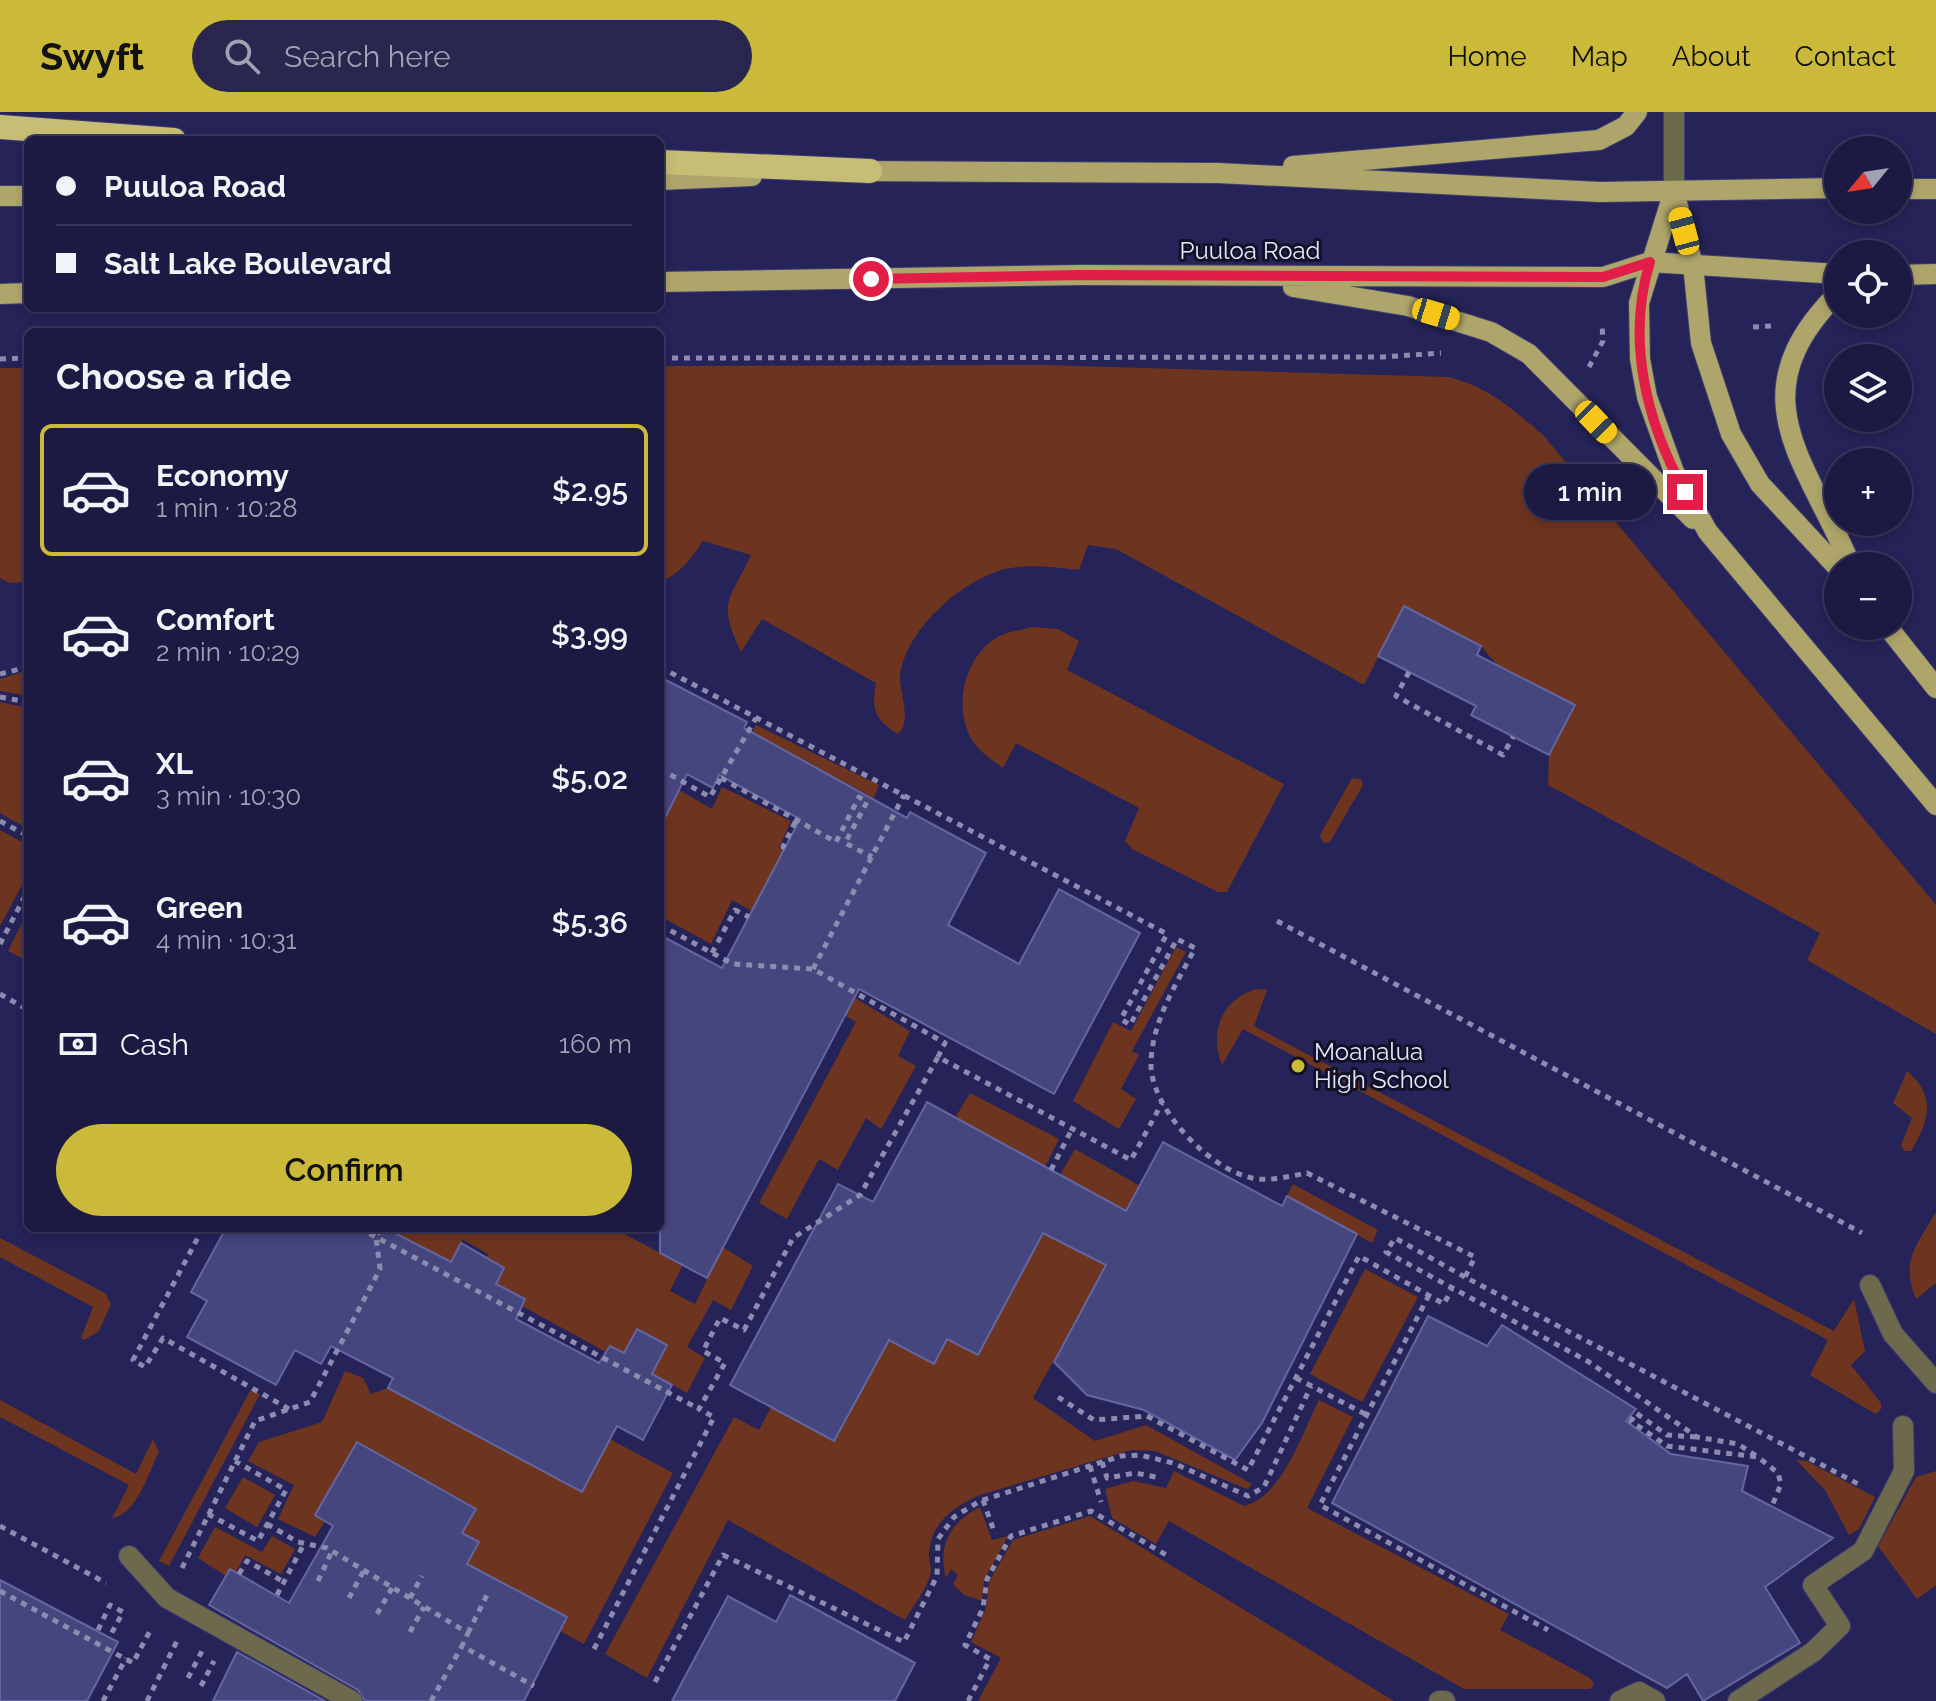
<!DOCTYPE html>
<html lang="en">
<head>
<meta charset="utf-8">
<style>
	body { margin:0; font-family:Raleway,sans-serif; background:#29274d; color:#f1f3f6; height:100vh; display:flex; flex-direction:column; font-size:30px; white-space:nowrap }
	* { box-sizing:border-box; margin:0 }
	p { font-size:26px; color:#a0a1b2 }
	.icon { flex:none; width:44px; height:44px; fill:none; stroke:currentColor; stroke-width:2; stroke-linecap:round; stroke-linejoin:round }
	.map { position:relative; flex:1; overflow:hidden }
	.details { position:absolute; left:24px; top:216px; width:640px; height:904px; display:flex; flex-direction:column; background:#1c1a42; border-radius:12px; box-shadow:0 4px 12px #0003,0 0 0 2px #3a385b }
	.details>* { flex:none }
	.banner { position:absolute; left:24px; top:24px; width:640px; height:176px; border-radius:12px; box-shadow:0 4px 12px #0003,0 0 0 2px #3a385b; display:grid; align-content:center; height:176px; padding:0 32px; background:#1c1a42 }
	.needle { width:52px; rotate:240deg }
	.tools { position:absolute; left:1824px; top:24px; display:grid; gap:16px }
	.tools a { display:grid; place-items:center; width:88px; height:88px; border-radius:50%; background:#1c1a42; box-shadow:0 4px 12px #0003,0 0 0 2px #3a385b; font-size:40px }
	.end { position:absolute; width:36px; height:36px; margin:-18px; border:10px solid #e11d48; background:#fff; box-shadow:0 0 0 4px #fff }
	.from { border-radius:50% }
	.bubble { position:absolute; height:56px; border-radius:28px; background:#1c1a42; box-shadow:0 4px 12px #0003,0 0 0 2px #3a385b; font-size:26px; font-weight:600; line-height:56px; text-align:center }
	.car { position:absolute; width:24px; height:48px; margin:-24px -12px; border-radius:10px; box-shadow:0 0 6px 2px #0007; background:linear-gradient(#f5c518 24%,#345 0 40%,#f5c518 0 76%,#345 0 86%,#f5c518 0) }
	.banner b { display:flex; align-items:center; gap:28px; height:76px; font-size:30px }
	.banner b+b { border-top:2px solid #3a385b }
	.banner i { width:20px; height:20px; background:#f1f3f6 }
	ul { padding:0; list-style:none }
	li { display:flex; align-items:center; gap:24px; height:132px; margin:0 16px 12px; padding:0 16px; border:4px solid transparent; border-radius:12px }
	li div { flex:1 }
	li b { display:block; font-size:30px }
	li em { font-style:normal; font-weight:600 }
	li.current { border-color:#cbb939 }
	li>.icon { width:72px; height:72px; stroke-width:1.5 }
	h2 { padding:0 32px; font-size:36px; line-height:96px }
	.pay { display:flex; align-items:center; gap:20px; height:88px; padding:0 32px; font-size:30px }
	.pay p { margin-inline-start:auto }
	.cta { display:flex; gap:16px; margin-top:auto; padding:16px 32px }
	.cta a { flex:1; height:92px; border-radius:48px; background:#cbb939; color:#111; font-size:32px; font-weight:600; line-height:92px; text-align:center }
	header { display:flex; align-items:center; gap:48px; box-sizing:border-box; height:112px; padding:0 40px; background:#cbb939; color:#111 }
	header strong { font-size:38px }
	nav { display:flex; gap:44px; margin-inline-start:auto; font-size:28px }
	.search { width:560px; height:72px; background:#29274d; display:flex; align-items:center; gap:20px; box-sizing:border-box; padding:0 28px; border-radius:44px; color:#a0a1b2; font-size:30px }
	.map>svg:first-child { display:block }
	.green { fill:#6d351f }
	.building { fill:#45467d; stroke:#6466a2; stroke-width:2 }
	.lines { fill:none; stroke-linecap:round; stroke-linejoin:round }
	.minor-casing { stroke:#403e6f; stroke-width:22 }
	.major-casing { stroke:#403e6f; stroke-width:22 }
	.highway-casing { stroke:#403e6f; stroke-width:26 }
	.path { stroke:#8c8cb0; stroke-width:5; stroke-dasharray:6 6; stroke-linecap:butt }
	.minor { stroke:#6d694d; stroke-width:20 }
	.major { stroke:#aea56a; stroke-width:20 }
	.highway { stroke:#c7bd75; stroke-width:24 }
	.route { stroke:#e11d48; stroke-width:10 }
	.poi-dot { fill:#cbb939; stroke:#111128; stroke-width:3 }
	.labels { text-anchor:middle; stroke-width:6; stroke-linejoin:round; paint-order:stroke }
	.street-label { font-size:24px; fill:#e5e7fc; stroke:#111128 }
	.poi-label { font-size:24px; fill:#e5e7fc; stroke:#111128; text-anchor:start }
</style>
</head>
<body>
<header>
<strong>Swyft</strong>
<div class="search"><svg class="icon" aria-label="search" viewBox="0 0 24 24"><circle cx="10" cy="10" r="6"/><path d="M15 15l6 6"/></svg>Search here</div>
<nav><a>Home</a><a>Map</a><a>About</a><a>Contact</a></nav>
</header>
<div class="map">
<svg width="1936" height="1589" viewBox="0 0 1936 1589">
	<rect width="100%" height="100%" fill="#252358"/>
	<path class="green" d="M1043,253L1449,265C1490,276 1511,296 1543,323L1936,793V922L1807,848L1820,821L1548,673L1549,643L1575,593L1497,553L1481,534L1404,494L1364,573L1116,437L1088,433L1079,458C1053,455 1024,451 998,459C958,473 911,514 901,557C896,576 914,608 898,622C875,608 871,597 876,571L762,507L741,540C717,488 729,490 751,443L703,429C691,447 680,462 660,470V254Z
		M0,256H28V470L9,471L0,466Z
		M1032,515L1058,517L1079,529L1067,558L1284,672L1227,780H1218L1132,737L1125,729L1139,696L1016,631L1003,656C992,648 978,639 971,626C952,593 966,539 1002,523C1011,519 1022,518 1032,515Z
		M28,558V584L0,579V567Z
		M0,590L28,596V717L0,701Z
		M756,613L879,673L874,686L783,637L759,682L728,664Z
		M1352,666L1361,667L1363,673L1330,730L1323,731L1320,723Z
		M722,675L791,709L779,736L784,738L752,799L732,788L711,832L660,804V702L666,704L679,678L712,697Z
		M0,718L28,733V762L0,814Z
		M28,799V849L8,839Z
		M1176,835L1186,840L1132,939L1139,943L1121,977L1136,987L1119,1017L1073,989L1113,910L1131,919Z
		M813,861L910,919L898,944L916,954L881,1017L866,1006L838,1058L819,1047L787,1107L759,1091L856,910L803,879Z
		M1256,877L1267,878L1254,914L1834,1219L1854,1187L1865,1239L1851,1253L1881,1291V1297L1876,1302L1867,1297L1810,1263L1828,1228L1243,917L1222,953C1209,920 1221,888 1256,877Z
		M1907,959C1936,983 1930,1008 1911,1039H1904L1901,1033L1912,1006L1893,991Z
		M970,981L1059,1027L1045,1055L955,1006Z
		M1075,1037L1140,1074L1099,1149L1106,1153L1033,1286L1095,1329L1146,1313L1252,1372L1247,1377L1155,1339L1131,1338L980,1383C955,1394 932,1409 929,1440C928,1446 931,1452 931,1458C930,1473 913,1494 905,1508L728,1408L647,1566L605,1542L734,1305L759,1318L771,1295L834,1329L889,1228L947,1227L978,1243L1071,1069L1060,1063Z
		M1293,1072L1378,1118L1372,1131L1287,1084Z
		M1936,1100V1171L1916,1187C1900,1149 1917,1133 1936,1100Z
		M399,1116H613L683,1153L670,1179L695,1192L723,1135L753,1154L731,1198L713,1188L687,1235L705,1246L687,1281L652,1262L667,1233L637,1217L624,1241L610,1234L606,1240L522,1194L525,1187L496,1172L504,1156L487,1146L488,1142L463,1128L450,1153L396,1121Z
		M0,1126L105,1181L111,1192L99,1219L84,1228L81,1226L93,1195L0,1145Z
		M1365,1157L1418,1185L1362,1290L1310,1262Z
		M345,1259L363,1266L371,1282L388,1276L581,1379L610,1327L673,1361L584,1532L560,1519L567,1505L488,1464L460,1465L479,1430L462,1421L476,1397L357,1330L316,1403L325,1409L315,1425L278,1407L294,1373L248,1349L259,1330L322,1310Z
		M251,1277L260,1282L169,1454L159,1449Z
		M0,1288L136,1362L153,1327L159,1340C149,1359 137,1403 112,1406L129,1373L0,1305Z
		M1319,1288L1353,1305L1307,1396L1509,1502L1500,1518L1590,1566L1594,1573L1590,1577H1464L1169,1409L1156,1432L1112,1406L1105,1377L1133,1369L1166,1376L1174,1359L1244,1394C1282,1385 1302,1321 1319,1288Z
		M1796,1348L1807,1349L1875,1385L1859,1417L1849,1423L1825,1378Z
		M1936,1359V1473L1917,1487L1878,1434L1916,1365Z
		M243,1365L275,1383L257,1415L225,1396Z
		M980,1395L992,1428L1008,1424L984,1468L982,1489L964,1483L953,1472L958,1463L951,1457L946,1466C937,1432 951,1410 980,1395Z
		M1090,1404L1394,1589H978L1001,1546L971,1530L986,1496L989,1470L1013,1428Z
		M215,1415L262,1440L272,1424L295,1437L281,1462L245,1443L236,1460L230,1457L226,1464L198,1446Z"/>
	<path class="building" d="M1404,494L1481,534L1477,543L1575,593L1549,643L1471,603L1476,594L1378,544Z
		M660,565L747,610L744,616L907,706L910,700L986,741L948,813L1019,852L1059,777L1140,821L1054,982L859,877L707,1166L660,1141V823L722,856L800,707L719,663L713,676L687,662L660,716Z
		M927,990L1126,1099L1163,1030L1282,1094L1287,1084L1357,1122L1262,1311L1235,1348L1144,1298L1087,1283L1054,1250L1106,1153L1043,1121L978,1243L947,1227L934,1252L889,1228L834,1329L730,1273L838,1072L873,1090Z
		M226,1116H385L451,1150L461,1131L504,1156L496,1172L525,1187L516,1207L599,1251L610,1234L624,1241L637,1217L667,1233L652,1262L672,1273L643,1328L617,1314L582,1380L388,1276L393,1266L331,1234L321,1252L295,1238L276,1273L187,1225L207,1189L191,1180Z
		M1428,1204L1487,1234L1502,1213L1636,1297L1626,1309L1671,1342L1748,1354L1742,1379L1833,1426L1765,1475L1800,1531L1703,1589L1687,1562L1667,1576L1332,1391Z
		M357,1330L476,1397L462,1421L479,1430L467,1452L567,1505L524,1589H365L358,1578L209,1493L230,1457L289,1491L333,1414L315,1403Z
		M0,1468L118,1530L87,1589H0Z
		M790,1483L915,1551L895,1589H672L728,1484L776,1510Z
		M237,1540L325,1589H213Z"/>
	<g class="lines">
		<defs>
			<path id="minor" d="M1674,79V0
				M1870,1173L1893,1222L1936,1271
				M129,1444L167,1486L352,1589
				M1439,1589H1445
				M1620,1589L1639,1580L1655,1589
				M1738,1589L1813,1540L1840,1514L1813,1473L1863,1439L1904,1359L1903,1314"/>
			<path id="major" d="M1293,54L1599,28L1626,14L1637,0
				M856,59L1218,61L1600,80L1838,76
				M660,68L752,64
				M1898,77H1936
				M1674,79L1639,191L1640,247L1647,285L1674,360L1708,420L1936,693
				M1674,79L1693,153L1701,231L1731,322L1760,372L1838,456
				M0,84H28
				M1898,163L1936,162
				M660,170L1081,163L1603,165L1650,150L1838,162
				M1293,175L1408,194L1491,220L1529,242L1693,407
				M1838,181C1735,284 1807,348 1851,454
				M0,182L28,181
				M1887,514L1936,576"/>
			<path id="highway" d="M0,15L174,28
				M660,50L870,59"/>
		</defs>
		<use href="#minor" class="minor-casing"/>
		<use href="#major" class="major-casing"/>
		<use href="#highway" class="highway-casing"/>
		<path class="path" d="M1753,215L1772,214
			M660,246L1382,245L1441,241
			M0,247L28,246
			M1589,255L1603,229L1602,212
			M660,555L1167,822L1121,907L1130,913L1177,827L1195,836C1176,873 1152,909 1151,951C1150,996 1209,1057 1252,1066C1269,1070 1290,1064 1307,1061L1475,1145L1465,1165L1862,1374
			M1409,560L1396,584L1503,643L1513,625
			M0,562L28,555
			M0,585L28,590
			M660,657L710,685L756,606
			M721,666L836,730L859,685L867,690L845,731L872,745
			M0,709L28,724
			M785,736L783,735L796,708
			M1277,809L1862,1121
			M660,813L733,852L813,857L945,931L938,945
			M0,832L28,778
			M712,841L735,798L749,805
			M813,857L904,683
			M0,882L28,898
			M1051,1058L1073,1015
			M203,1116L133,1248L145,1255L163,1226L289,1297
			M359,1116L699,1297
			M1465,1165L1395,1126L1386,1140L1589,1250L1697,1325L1738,1332L1758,1345
			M1429,1183L1320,1393L1548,1518
			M1296,1266L1367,1303
			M1058,1285L1094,1308L1147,1304L1248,1358L1359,1144L1444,1192L1452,1176
			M1696,1325L1667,1323L1636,1301L1631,1309L1667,1334L1758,1345L1778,1361L1781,1372L1772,1394
			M1102,1350L1107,1366L1135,1361L1161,1366
			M1090,1354L1101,1390
			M983,1388L995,1422
			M208,1402L258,1429L286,1378L235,1349
			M267,1412L298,1430L327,1436L468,1521L462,1534L534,1574
			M0,1414L106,1471
			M182,1456L255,1309L310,1290L380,1157L376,1125L381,1116
			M239,1462L247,1449L284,1470
			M318,1469L332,1439
			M0,1479L133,1551L152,1515
			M277,1483L304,1432
			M349,1486L364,1458
			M410,1486L422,1464
			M377,1502L392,1476
			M98,1518L110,1493L123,1500L110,1524
			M410,1520L424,1495
			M468,1521L489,1479
			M594,1537L714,1305L699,1297L725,1251L703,1239L720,1206L744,1218L793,1126L860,1083L938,945L1131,1048L1162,991
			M188,1566L202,1539
			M655,1570L723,1443L904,1530L937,1464L938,1427L954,1405L980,1389L1121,1344L1140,1343L1173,1351L1248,1384L1264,1375L1311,1274
			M201,1574L214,1549
			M103,1589L126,1546
			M147,1589L177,1529
			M431,1589L462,1534
			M968,1589L990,1547L965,1533L983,1496L987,1467L1011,1424L1091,1399L1168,1444"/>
		<use href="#minor" class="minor"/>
		<use href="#major" class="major"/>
		<use href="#highway" class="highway"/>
	</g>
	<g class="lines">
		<path class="route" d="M871,167L1081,163L1603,165L1650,150C1626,227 1646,310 1685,380"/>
	</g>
	<circle class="poi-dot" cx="1298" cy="954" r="8"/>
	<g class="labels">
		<g class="street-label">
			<text x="1250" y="147">Puuloa Road</text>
		</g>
		<g class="poi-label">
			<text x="1314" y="948">Moanalua<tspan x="1314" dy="28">High School</tspan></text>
		</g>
	</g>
</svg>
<div class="tools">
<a><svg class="needle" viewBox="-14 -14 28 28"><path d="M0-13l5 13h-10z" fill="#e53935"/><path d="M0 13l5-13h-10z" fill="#a0a1b2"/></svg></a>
<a><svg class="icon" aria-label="locate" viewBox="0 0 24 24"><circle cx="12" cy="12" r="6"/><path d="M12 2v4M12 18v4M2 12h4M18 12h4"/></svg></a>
<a><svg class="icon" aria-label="layers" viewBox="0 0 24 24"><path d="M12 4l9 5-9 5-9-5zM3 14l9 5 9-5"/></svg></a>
<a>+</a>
<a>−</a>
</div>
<i class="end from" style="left:871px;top:167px"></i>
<i class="end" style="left:1685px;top:380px"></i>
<div class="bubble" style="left:1524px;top:352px;width:132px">1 min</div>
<i class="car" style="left:1684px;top:119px;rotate:345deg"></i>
<i class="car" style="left:1436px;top:202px;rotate:107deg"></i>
<i class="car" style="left:1596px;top:310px;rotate:136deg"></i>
<div class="banner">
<b><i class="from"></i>Puuloa Road</b>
<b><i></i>Salt Lake Boulevard</b>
</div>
<section class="details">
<h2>Choose a ride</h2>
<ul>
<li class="current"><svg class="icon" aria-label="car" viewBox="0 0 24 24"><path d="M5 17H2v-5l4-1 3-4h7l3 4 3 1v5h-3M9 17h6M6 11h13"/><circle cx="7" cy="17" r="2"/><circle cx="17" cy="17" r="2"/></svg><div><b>Economy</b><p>1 min · 10:28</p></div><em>$2.95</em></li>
<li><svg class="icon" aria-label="car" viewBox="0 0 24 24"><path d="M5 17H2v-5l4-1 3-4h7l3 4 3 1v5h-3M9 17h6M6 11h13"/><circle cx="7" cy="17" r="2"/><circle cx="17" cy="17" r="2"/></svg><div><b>Comfort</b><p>2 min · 10:29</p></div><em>$3.99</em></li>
<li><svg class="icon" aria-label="car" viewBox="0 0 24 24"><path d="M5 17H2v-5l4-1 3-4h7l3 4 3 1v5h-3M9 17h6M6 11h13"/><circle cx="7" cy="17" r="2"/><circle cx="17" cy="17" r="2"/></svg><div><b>XL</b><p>3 min · 10:30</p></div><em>$5.02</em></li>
<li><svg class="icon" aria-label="car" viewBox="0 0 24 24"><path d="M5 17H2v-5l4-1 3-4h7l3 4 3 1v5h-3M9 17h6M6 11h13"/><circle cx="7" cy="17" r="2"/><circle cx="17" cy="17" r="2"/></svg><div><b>Green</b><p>4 min · 10:31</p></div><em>$5.36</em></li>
</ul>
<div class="pay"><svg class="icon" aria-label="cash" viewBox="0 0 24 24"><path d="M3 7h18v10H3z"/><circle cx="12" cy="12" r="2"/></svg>Cash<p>160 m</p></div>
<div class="cta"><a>Confirm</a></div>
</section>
</div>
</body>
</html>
